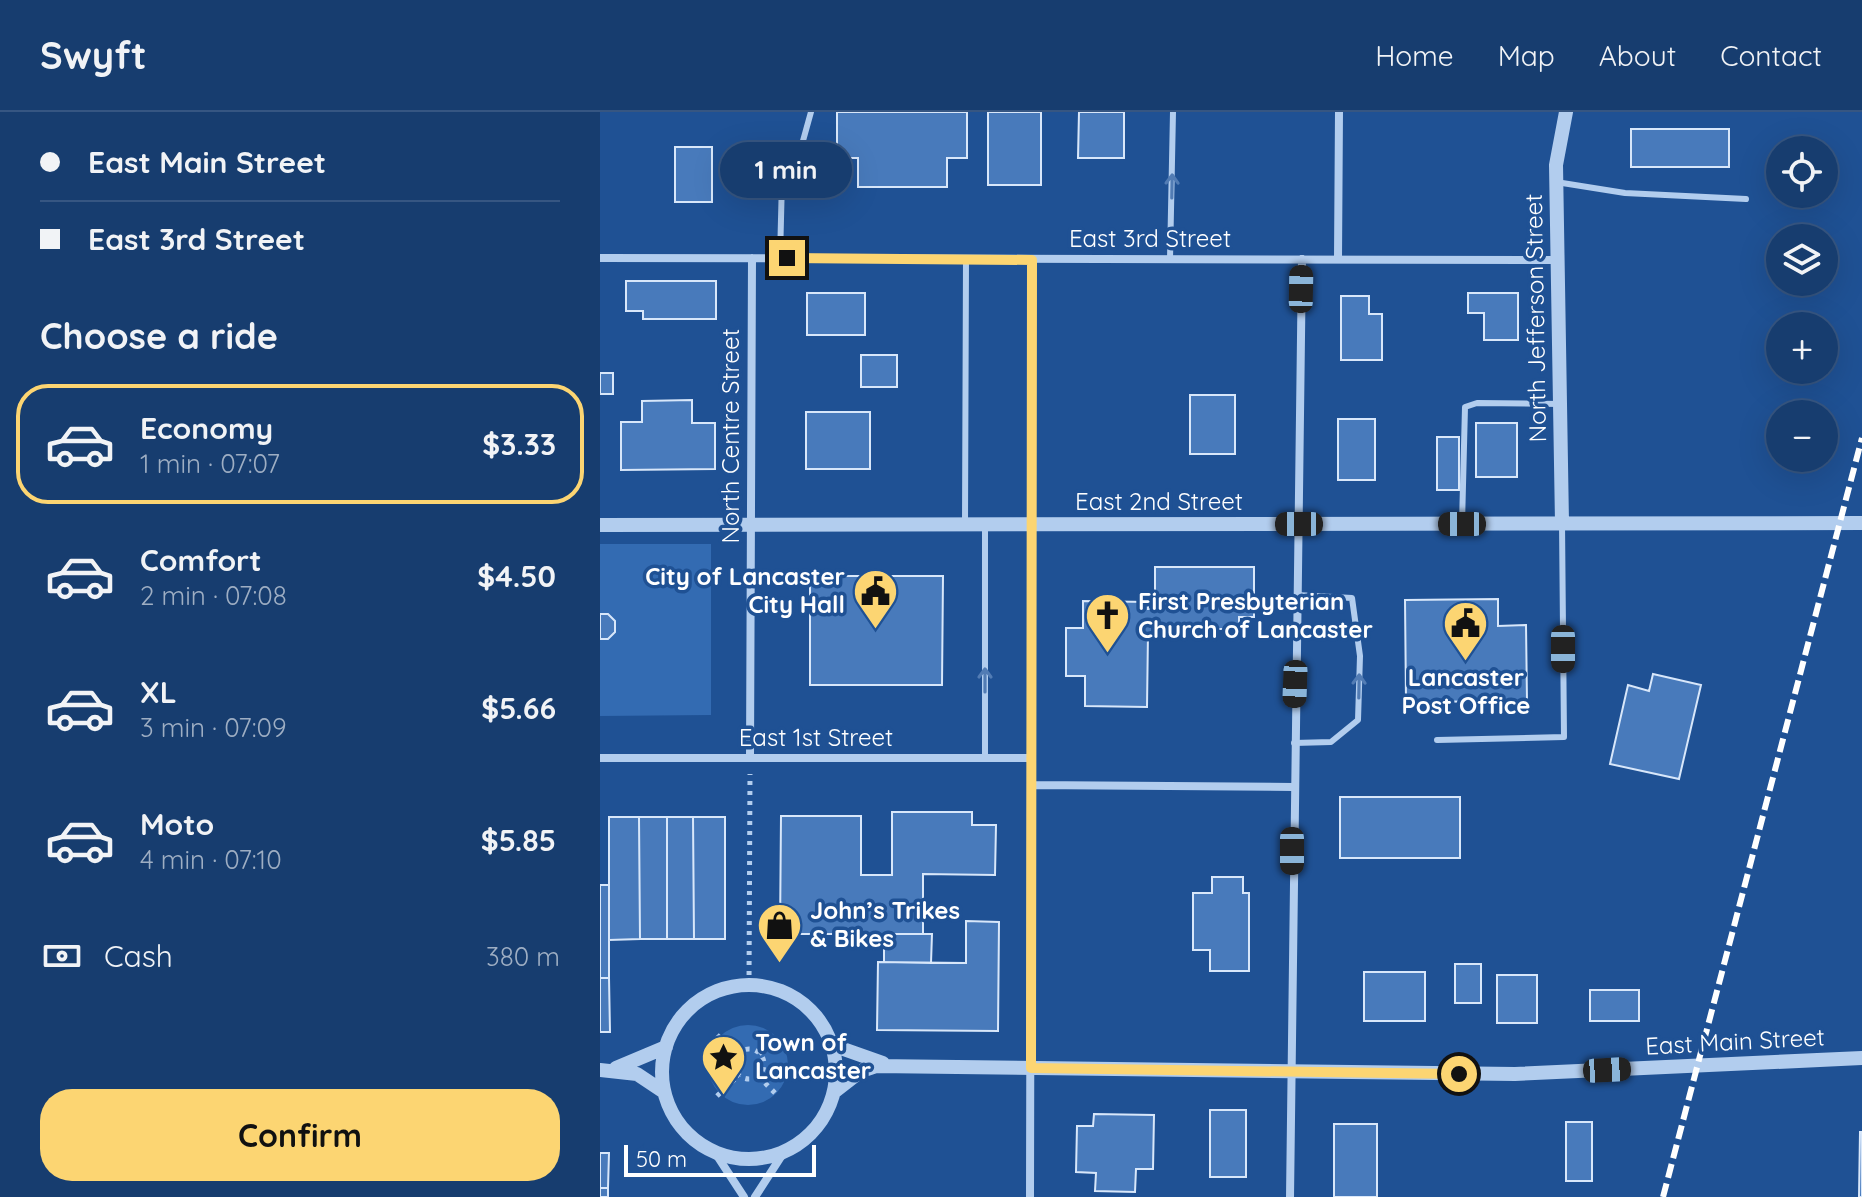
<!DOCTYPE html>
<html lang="en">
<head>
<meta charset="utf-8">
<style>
	body { margin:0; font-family:Quicksand,sans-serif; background:#204474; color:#f1f3f6; height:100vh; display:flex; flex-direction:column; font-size:30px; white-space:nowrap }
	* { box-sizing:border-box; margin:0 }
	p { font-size:26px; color:#9eaec3 }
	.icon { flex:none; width:44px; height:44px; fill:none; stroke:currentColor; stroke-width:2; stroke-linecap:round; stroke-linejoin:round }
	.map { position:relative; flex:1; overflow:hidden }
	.sheet { display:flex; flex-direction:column; background:#173d6f; width:600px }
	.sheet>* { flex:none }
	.banner { display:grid; align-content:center; height:176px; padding:0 40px; background:#173d6f }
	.controls { position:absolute; left:1166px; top:24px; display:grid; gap:16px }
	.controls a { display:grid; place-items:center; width:72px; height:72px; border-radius:50%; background:#173d6f; box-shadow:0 8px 32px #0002,0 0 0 2px #365682; font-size:40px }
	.scale { position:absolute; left:24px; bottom:20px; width:192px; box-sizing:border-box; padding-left:8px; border:4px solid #fff; border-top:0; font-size:22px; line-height:28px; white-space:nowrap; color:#fff; -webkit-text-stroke:6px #1f5194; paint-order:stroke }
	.end { position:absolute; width:36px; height:36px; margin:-18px; border:10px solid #fcd572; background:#111; box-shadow:0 0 0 4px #111 }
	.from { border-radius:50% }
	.bubble { position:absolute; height:56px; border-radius:28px; background:#173d6f; box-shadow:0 8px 32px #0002,0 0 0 2px #365682; font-size:26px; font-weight:700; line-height:56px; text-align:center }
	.car { position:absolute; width:24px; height:48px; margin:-24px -12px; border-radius:10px; box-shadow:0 0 6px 2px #0007; background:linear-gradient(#222 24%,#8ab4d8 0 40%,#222 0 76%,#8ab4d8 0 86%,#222 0) }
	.banner b { display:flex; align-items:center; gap:28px; height:76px; font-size:30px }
	.banner b+b { border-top:2px solid #365682 }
	.banner i { width:20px; height:20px; background:#f1f3f6 }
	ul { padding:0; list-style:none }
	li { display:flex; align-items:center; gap:24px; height:120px; margin:0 16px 12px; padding:0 24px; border:4px solid transparent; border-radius:32px }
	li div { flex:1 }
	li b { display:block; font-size:30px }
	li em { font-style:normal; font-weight:700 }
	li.on { border-color:#fcd572 }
	li>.icon { width:72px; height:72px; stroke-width:1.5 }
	h2 { padding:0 40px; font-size:36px; line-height:96px }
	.pay { display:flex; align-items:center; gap:20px; height:88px; padding:0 40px; font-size:30px }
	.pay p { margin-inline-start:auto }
	.cta { display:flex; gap:16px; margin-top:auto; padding:16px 40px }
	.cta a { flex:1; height:92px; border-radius:32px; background:#fcd572; color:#111; font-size:32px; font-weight:700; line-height:92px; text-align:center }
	header { display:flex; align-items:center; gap:48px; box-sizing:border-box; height:112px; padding:0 40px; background:#173d6f; border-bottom:2px solid #365682 }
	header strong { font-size:38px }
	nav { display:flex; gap:44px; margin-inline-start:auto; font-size:28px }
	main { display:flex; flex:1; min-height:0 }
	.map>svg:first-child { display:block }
	.green { fill:#336bb2 }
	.building { fill:#487abb; stroke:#d8e7fa; stroke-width:2 }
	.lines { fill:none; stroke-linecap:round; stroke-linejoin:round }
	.path { stroke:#b2cdee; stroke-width:5; stroke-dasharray:4 6; stroke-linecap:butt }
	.service { stroke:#b2cdee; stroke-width:6 }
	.minor { stroke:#b2cdee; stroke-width:8 }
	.tertiary { stroke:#b2cdee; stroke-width:14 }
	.rail { stroke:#fff; stroke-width:6; stroke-dasharray:14 6; stroke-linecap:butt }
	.oneway { stroke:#527cb4 }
	.route { stroke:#fcd572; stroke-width:10 }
	.labels { text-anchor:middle; stroke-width:7; stroke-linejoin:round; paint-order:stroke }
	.street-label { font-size:24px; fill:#fff; stroke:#1f5194 }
	.poi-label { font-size:24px; font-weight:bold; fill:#fff; stroke:#1f5194; text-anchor:start }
</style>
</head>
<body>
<header>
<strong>Swyft</strong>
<nav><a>Home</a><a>Map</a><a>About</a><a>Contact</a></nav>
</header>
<main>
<section class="sheet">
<div class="banner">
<b><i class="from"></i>East Main Street</b>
<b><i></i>East 3rd Street</b>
</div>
<h2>Choose a ride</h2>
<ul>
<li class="on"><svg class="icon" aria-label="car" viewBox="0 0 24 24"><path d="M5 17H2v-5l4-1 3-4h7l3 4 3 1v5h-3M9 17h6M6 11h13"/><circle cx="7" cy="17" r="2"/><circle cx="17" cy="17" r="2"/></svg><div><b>Economy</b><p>1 min · 07:07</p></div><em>$3.33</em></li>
<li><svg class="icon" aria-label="car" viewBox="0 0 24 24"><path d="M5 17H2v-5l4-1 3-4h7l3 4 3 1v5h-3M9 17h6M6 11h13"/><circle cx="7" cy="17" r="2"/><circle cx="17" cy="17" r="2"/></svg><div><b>Comfort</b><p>2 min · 07:08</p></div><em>$4.50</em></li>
<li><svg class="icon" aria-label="car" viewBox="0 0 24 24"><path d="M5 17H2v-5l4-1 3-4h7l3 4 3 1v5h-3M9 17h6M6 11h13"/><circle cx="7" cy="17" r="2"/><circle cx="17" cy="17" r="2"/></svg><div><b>XL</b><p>3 min · 07:09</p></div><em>$5.66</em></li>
<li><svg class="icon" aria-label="car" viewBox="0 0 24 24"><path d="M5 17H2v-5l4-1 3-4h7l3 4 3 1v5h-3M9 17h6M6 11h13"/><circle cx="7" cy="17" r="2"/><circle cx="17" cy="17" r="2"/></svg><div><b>Moto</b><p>4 min · 07:10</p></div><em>$5.85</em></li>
</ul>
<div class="pay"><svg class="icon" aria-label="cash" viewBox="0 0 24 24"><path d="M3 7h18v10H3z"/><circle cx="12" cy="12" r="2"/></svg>Cash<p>380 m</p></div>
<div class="cta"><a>Confirm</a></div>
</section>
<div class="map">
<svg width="1262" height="1085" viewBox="0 0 1262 1085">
	<rect width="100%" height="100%" fill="#1f5194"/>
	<path class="green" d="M0,432H111V603L0,604Z
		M108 953a40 40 0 1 1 80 0a40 40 0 1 1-80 0Z"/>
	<path class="building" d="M237,0H367V46H347V75H258V46H237Z
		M388,0H441V73H388Z
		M479,0H524V46H478Z
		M1031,17H1129V55H1031Z
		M75,35H112V90H75Z
		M26,169H116V207H43V199H26Z
		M207,181H265V223H207Z
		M868,181H918V228H884V201H868Z
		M741,184H769V202H782V248H741Z
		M261,243H297V275H261Z
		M0,261H13V282H0Z
		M590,283H635V342H590Z
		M92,288V311H115V357L21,358V310H42V289Z
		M206,300H270V357H206Z
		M738,307H775V368H738Z
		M876,311H917V365H876Z
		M837,325H859V378H837Z
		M555,455H654V505H639V517H563V521H548L547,595L485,594V564H466V516H483V489L548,490V497H555Z
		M210,464H343L342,573H210Z
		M898,487V514L926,513L927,589L806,590L805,488Z
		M0,502H8L15,509V520L8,527H0Z
		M1053,562L1101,573L1079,667L1010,652L1028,573L1049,579Z
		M740,685H860V746H740Z
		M292,700H372V713H396L395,763L323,762V822H180L181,704H261V763H292Z
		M9,705H39L40,827L9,828Z
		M39,705H67V827H40Z
		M67,705H93L94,827H67Z
		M93,705H125V827H94Z
		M612,765H643V781H649V859H610V838H593V781H612Z
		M0,773H9V866H0Z
		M366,809L399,810L398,919L277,918L278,850L366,851Z
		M284,822H332L331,851L284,850Z
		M855,852H881V891H855Z
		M764,860H825V909H764Z
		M897,863H937V911H897Z
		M0,866H9L10,920H0Z
		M990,878H1039V909H990Z
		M610,998H646V1065H610Z
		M494,1002L554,1003L553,1057H536L535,1080L495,1079L496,1061L476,1060L477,1014H493Z
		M966,1010H992V1069H966Z
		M734,1012H777V1085H734Z
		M1260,1020H1262V1085H1259Z
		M0,1041H9L8,1076H0Z
		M0,1076H8V1085H0Z"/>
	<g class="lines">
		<path class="path" d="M149,873L150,662
			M117,923L137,943
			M134 952a15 15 0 1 1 30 0a15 15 0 1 1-30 0Z
			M159,942L180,922
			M158,964L179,985
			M117,984L139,963"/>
		<path class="service" d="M956,70L1025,81L1146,87
			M180,146L182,68L201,36L211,0
			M570,147L573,0
			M365,412L366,147
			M862,412L865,295L877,291L960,292
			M385,413V646
			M837,628L964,625L962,411
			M694,631L731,630L758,608L760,544L752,486L697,483"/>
		<path class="minor" d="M0,146L956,148
			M738,147L739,0
			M0,646H431
			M150,646L152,146
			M431,673L693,675
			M114,1039L144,1085
			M155,1085L184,1040
			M430,1085L432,148
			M690,1085L702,147"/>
		<path class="tertiary" d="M962,411L956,53L966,0
			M0,413L1262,411
			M62 960a87 87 0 1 1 174 0a87 87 0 1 1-174 0Z
			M232,933L283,951
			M16,956L66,935
			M0,958L37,962L64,980
			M234,980L261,959L276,954L915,962L1262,946"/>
		<path class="rail" d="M1063,1085L1262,326"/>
	</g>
	<defs><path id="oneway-shaft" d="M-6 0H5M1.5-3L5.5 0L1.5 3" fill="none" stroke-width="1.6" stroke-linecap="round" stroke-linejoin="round" transform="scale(2)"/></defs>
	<g class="oneway">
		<use href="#oneway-shaft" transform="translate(572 74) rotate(-89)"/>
		<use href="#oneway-shaft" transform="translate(385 568) rotate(-90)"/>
		<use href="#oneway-shaft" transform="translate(759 574) rotate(-89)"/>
	</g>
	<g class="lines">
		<path class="route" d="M187,146L432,148L431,956L859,962"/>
	</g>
	<defs>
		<symbol id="civic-pin" viewBox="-11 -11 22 30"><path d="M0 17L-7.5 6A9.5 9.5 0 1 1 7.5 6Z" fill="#fcd572" stroke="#1f5194"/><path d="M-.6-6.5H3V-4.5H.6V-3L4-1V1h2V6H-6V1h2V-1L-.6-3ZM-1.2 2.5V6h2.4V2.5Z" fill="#111"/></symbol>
		<symbol id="church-pin" viewBox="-11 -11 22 30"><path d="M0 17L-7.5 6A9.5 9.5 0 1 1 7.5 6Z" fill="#fcd572" stroke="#1f5194"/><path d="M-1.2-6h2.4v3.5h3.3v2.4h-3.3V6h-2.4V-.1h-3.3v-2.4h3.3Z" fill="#111"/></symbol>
		<symbol id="shop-pin" viewBox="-11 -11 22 30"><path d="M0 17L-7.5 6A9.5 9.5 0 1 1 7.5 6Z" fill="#fcd572" stroke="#1f5194"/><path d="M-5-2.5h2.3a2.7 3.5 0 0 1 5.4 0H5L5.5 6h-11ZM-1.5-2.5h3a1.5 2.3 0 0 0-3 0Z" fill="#111"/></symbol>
		<symbol id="sight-pin" viewBox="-11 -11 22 30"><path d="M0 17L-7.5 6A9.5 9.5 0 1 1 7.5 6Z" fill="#fcd572" stroke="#1f5194"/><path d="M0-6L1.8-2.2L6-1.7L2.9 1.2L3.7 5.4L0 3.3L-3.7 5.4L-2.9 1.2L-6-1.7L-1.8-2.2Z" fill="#111"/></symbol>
	</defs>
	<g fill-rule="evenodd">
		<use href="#civic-pin" x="250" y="454" width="51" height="69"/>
		<use href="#church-pin" x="482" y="478" width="51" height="69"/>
		<use href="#civic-pin" x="840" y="486" width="51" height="69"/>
		<use href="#shop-pin" x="154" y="788" width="51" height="69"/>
		<use href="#sight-pin" x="98" y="920" width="51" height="69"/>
	</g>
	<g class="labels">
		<g class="street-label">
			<text x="550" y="135">East 3rd Street</text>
			<text transform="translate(936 206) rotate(-91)" y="8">North Jefferson Street</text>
			<text transform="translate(131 324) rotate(-90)" y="8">North Centre Street</text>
			<text x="559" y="398">East 2nd Street</text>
			<text x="216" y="634">East 1st Street</text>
			<text transform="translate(1135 930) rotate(-3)" y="8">East Main Street</text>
		</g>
		<g class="poi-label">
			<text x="245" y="473" text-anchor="end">City of Lancaster<tspan x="245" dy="28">City Hall</tspan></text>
			<text x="538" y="498">First Presbyterian<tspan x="538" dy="28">Church of Lancaster</tspan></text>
			<text x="866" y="574" text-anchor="middle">Lancaster<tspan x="866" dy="28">Post Office</tspan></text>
			<text x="210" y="807">John’s Trikes<tspan x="210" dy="28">&amp; Bikes</tspan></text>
			<text x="155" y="939">Town of<tspan x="155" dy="28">Lancaster</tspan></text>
		</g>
	</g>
</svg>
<div class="controls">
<a><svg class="icon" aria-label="locate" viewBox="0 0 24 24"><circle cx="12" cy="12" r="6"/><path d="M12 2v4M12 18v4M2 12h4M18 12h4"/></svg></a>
<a><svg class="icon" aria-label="layers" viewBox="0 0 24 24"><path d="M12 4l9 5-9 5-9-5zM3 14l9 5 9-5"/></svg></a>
<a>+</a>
<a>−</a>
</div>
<div class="scale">50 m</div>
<i class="end from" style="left:859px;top:962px"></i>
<i class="end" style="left:187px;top:146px"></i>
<div class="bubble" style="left:120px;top:30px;width:132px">1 min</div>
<i class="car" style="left:701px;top:177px;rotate:1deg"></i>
<i class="car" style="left:699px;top:412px;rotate:270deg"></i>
<i class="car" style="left:862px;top:412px;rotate:270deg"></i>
<i class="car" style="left:963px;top:537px;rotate:180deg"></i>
<i class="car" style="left:695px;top:572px;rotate:182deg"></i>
<i class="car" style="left:692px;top:739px;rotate:180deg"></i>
<i class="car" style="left:1007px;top:958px;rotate:87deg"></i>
</div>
</main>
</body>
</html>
